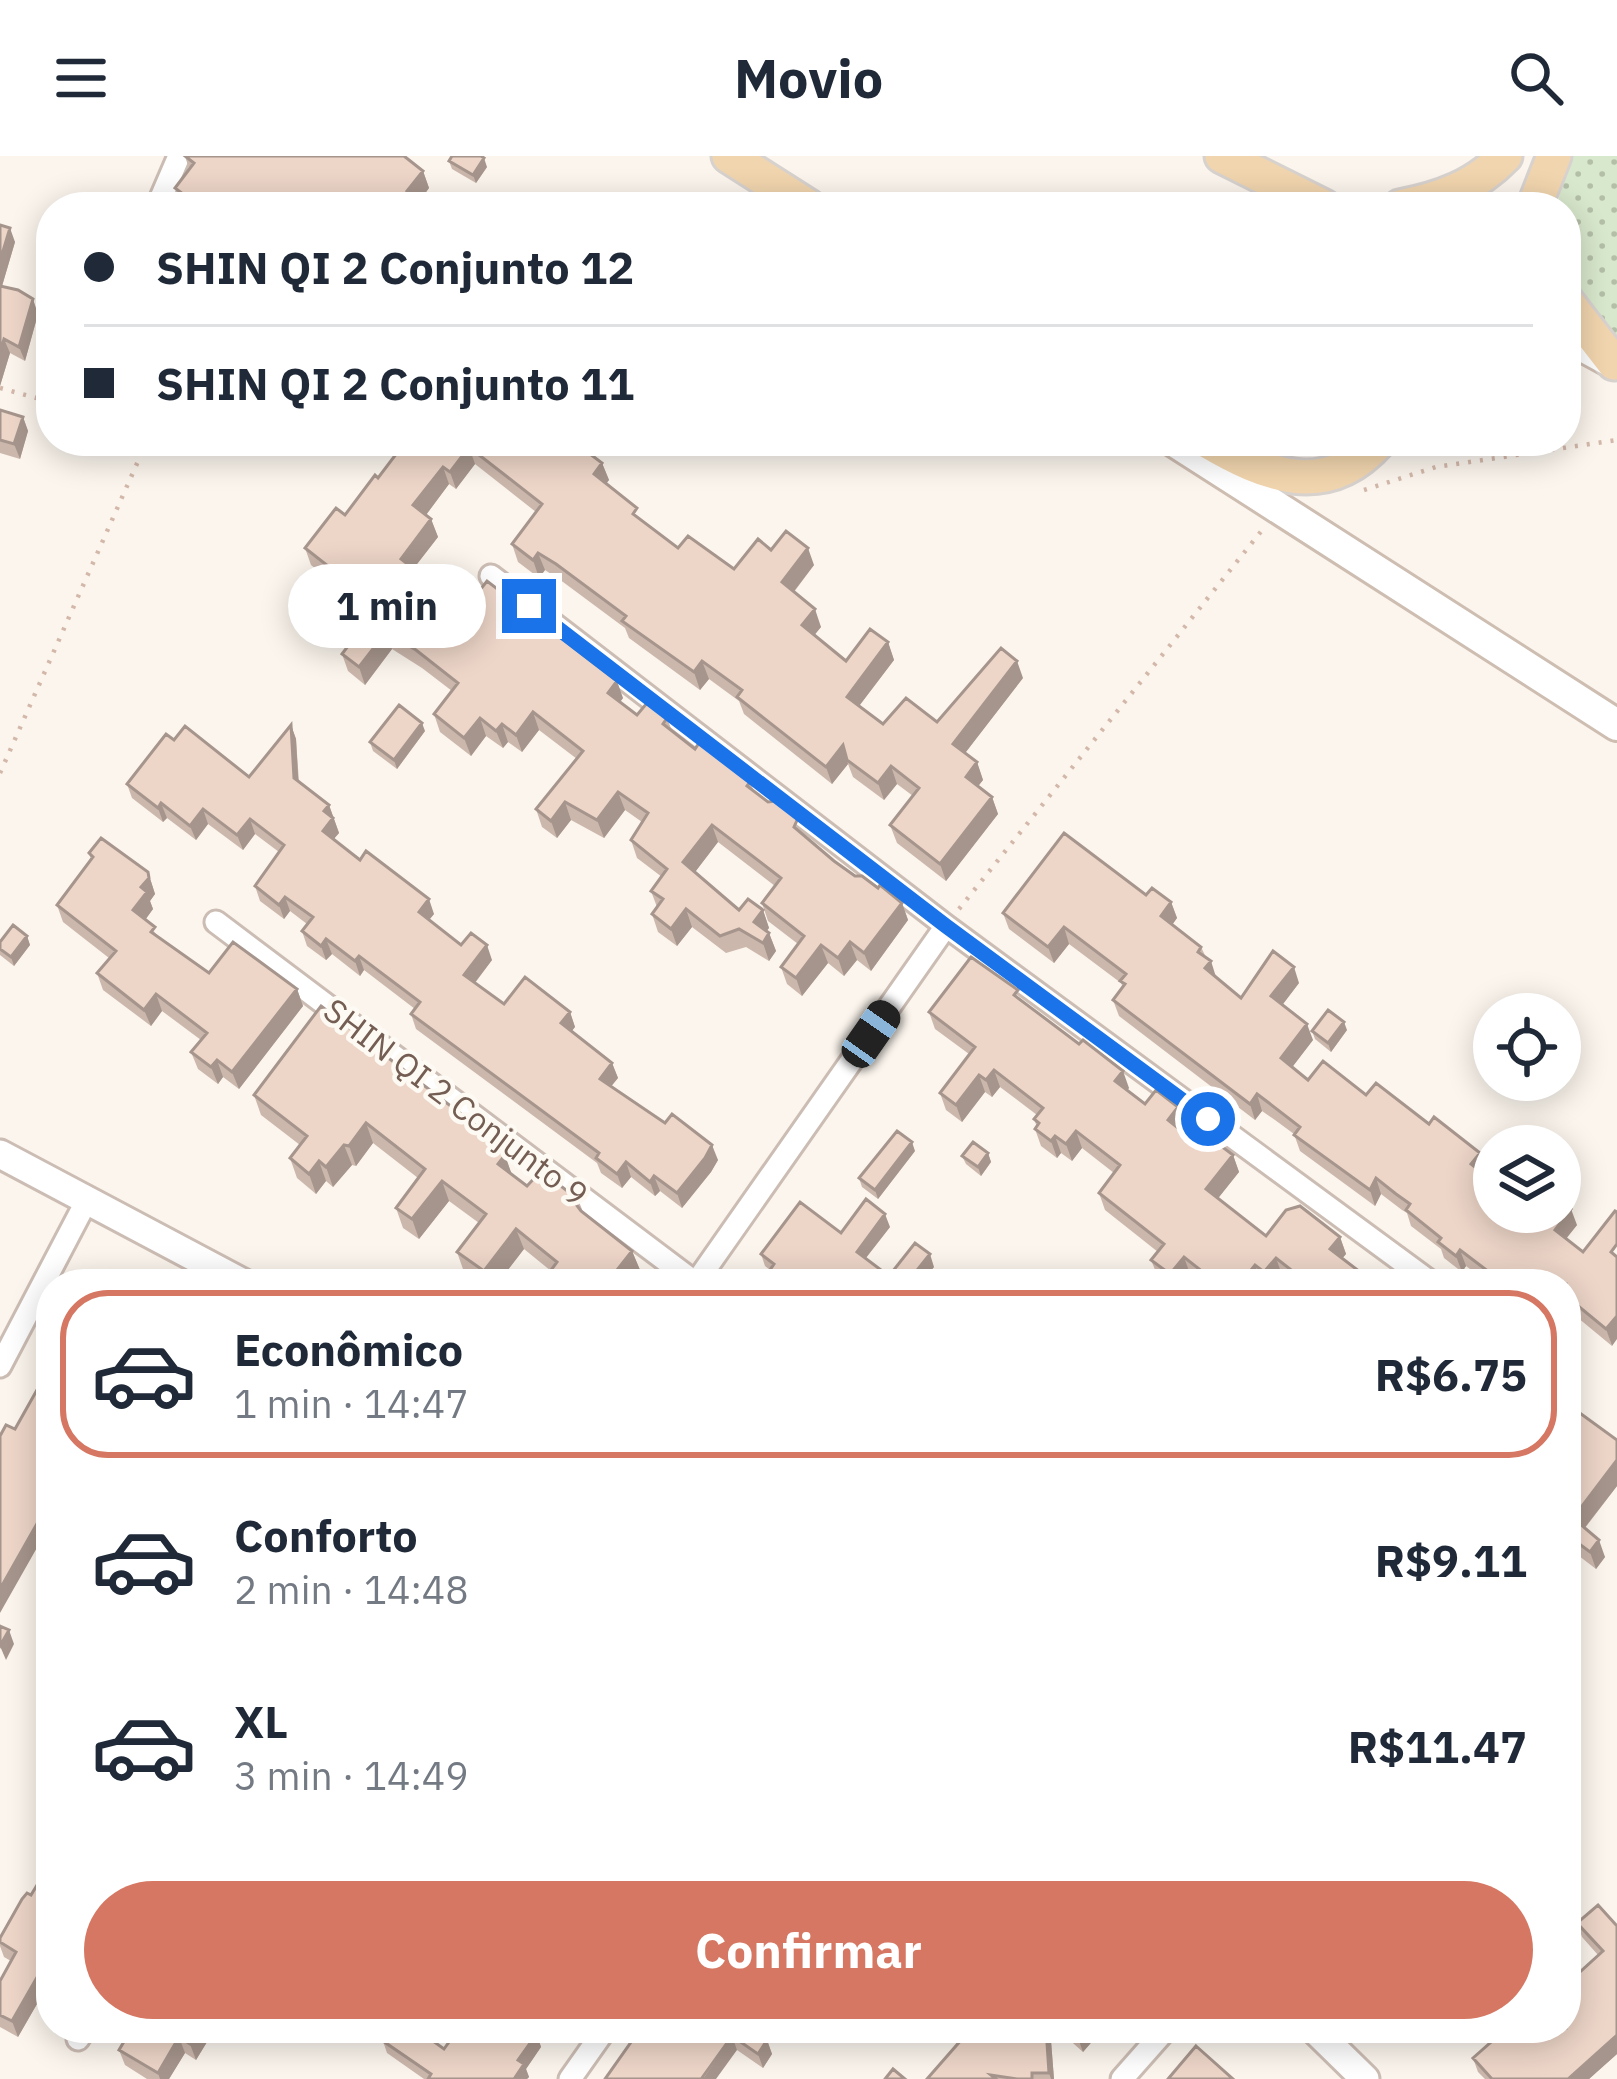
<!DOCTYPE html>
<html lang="pt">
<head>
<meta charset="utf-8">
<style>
	body { margin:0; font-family:"IBM Plex Sans",sans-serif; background:#f2f2f3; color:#1f2937; height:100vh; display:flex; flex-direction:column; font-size:45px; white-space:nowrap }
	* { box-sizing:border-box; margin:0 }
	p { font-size:39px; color:#747a83 }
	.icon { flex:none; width:66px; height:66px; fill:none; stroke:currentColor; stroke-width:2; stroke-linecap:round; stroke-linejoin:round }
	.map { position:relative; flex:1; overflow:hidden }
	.panel { position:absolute; left:36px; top:1113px; width:1545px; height:774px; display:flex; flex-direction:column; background:#fff; border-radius:48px; box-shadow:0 6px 30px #0003 }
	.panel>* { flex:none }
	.top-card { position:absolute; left:36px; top:36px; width:1545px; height:264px; border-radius:48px; box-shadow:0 6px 30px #0003; display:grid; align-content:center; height:264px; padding:0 48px; background:#fff }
	.tools { position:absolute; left:1473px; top:837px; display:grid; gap:24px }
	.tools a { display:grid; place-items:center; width:108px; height:108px; border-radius:50%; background:#fff; box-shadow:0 6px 30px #0003; font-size:60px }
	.end { position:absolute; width:54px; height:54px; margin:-27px; border:15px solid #1a73e8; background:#fff; box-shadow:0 0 0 6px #fff }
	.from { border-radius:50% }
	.bubble { position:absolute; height:84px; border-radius:42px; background:#fff; box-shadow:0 6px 30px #0003; font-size:39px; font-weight:800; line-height:84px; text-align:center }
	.car { position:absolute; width:36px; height:72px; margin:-36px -18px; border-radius:15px; box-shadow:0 0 9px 3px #0007; background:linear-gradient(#222 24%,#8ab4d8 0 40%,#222 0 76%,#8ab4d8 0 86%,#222 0) }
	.top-card b { display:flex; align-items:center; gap:42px; height:114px; font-size:45px }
	.top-card b+b { border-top:3px solid #e0e1e3 }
	.top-card i { width:30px; height:30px; background:#1f2937 }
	ul { padding:21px 0 0; list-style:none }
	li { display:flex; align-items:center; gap:36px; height:168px; margin:0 24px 18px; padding:0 24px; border:6px solid transparent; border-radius:48px }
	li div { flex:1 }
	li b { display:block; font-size:45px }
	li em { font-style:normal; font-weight:800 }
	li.current { border-color:#d57762 }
	li>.icon { width:108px; height:108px; stroke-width:1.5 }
	.primary-button { display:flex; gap:24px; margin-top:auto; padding:24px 48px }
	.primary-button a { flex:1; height:138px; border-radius:72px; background:#d57762; color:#fff; font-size:48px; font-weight:800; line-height:138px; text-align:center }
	header { display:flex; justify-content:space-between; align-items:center; height:156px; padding:0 48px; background:#fff; font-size:54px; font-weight:800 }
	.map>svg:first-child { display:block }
	.grass { fill:url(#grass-dots) }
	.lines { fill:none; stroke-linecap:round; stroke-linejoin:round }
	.minor-casing { stroke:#ccbdb4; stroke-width:27 }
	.tertiary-casing { stroke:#ccbdb4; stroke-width:33 }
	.secondary-casing { stroke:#cebdb1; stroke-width:36 }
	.primary-casing { stroke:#d8d2cf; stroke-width:39 }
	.path { stroke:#d3b8aa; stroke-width:4.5; stroke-dasharray:3 9; stroke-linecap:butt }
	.minor { stroke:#fff; stroke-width:21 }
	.tertiary { stroke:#fff; stroke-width:27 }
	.secondary { stroke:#fff; stroke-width:30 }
	.primary { stroke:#f1d5ae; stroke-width:33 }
	.wall { fill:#ccb7ac }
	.shaded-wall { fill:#a6958c }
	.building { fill:#edd5c8; stroke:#a6958c; stroke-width:3 }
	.route { stroke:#1a73e8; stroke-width:15 }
	.labels { text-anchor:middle; stroke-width:9; stroke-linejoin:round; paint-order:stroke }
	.street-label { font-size:33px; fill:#745d52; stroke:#fdf9f3 }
</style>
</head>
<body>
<header><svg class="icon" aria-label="menu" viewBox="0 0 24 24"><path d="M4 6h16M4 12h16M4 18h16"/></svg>Movio<svg class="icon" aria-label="search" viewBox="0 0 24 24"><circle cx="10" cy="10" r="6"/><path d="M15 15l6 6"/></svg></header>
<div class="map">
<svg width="1617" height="1923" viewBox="0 0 1617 1923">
	<defs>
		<pattern id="grass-dots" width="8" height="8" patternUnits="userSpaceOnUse" patternTransform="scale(3)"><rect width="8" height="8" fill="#d8e8cc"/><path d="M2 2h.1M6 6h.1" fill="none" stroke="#b4bfa8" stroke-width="1.8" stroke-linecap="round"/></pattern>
	</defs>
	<rect width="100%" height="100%" fill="#fbf5ed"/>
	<path class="grass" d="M1567,0H1617V187C1567,129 1566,128 1566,51H1557Z"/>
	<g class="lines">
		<defs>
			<path id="minor" d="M157,51L179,0
				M491,420L946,770L1433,1128
				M216,766L697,1128
				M695,1128L946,770
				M0,1210L87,1044
				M78,1883L85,1872
				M570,1923L606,1872
				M1122,1923L1167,1872"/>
			<path id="tertiary" d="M0,998L245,1128
				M1313,1872L1365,1923"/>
			<path id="secondary" d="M1566,181L1612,206
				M1174,285L1617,569"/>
			<path id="primary" d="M729,0L809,51
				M1222,0L1324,51
				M1400,51C1441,43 1475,31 1505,0
				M1534,51L1554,0
				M1566,145L1614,207
				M1207,285C1265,319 1326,345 1379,285"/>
		</defs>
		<use href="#minor" class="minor-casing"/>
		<use href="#tertiary" class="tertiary-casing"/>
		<use href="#secondary" class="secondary-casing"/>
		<use href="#primary" class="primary-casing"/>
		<path class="path" d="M0,232L51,246
			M1364,334L1436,311L1617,284
			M0,617L147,285
			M959,753L1263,373"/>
		<use href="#minor" class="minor"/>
		<use href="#tertiary" class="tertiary"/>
		<use href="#secondary" class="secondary"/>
		<use href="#primary" class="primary"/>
	</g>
	<path class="wall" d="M185,0L423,15L429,32L420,45L428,51H184L181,49L175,32L189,13Z
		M449,5L487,11L476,27L452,13Z
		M0,69L15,86L2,130L38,158L25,205L10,197L0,230Z
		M0,254L23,261L28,275L20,303L0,297Z
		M406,285L602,307L609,324L606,328L641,365L678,392L734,413L771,394L814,409L794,436L821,471L814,479L846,505L888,486L894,504L859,550L883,568L937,566L1023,522L965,597L977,606L983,624L978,630L992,641L998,658L946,725L897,687L890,669L913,640L897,628L884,644L853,621L848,608L832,628L744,558L739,545L709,523L700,534L629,482L625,472L563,426L545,414L539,422L518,406L512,388L536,356L475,308L456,333L449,328L426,359L431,363L438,381L413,413L465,453L623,542L620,546L637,559L667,562L672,575L695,593L750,626L754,635L834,705L855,720L902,747L908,764L871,815L857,804L844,820L828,807L802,840L787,828L781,811L798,788L768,765L762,747L775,730L718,686L695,716L739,754H763L769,772L766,775L769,777L776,795L769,805L746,791L726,797L692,771L677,790L658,776L652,758L657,751L651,735L662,721L637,702L631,684L642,666L625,654L604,682L571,664L557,682L542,671L536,653L577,603L539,574L522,596L508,586L503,592L486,580L471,600L440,576L434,558L452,535L422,512L392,493L365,529L348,515L342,498L367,464L348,449L342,434L311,409L305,392L345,359L378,322Z
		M291,569L296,583L299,626L329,649L339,677L333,683L434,758L429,764L461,789L492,804L475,827L504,848L570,856L575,871L571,876L612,907L618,922L611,930L718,1004L711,1016L682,1052L660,1035L655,1040L631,1021L622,1032L601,1017L597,1007L416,873L411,858L415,853L364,814L360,820L332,798L326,804L307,790L302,775L307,768L290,755L284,763L260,745L255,730L279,696L255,678L243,694L208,668L196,684L167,662L163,666L132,642L127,628L174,584L249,621Z
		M425,575L397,613L373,595L370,586Z
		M89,697L148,716L155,738L150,745L153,753L145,764L159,782L209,817L297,833L303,850L239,933L223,921L218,928L198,913L191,896L201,884L162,855L151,870L103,834L97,817L109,802L63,766L57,749L91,704Z
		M1146,739L1171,746L1177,762L1172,769L1201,791L1216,822L1241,842L1299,827L1282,849L1313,884L1292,911L1308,924L1366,939L1486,1013L1483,1017L1494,1056L1577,1069L1566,1083L1583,1096L1612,1190L1566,1152V1128H1490L1466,1110L1462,1116L1444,1102L1441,1093L1411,1070L1407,1057L1402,1054L1381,1038L1375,1050L1300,995L1294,978L1275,964L1262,955L1255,964L1119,860L1113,844L1123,831L1121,827L1069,788L1054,807L1009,773L1003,757Z
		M27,780L30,789L14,810L0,799V786Z
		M1022,845L1129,932L1127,934L1145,948L1185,968L1180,974L1204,993L1233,999L1239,1016L1218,1042L1266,1080L1340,1081L1346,1098L1342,1102L1364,1119L1401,1128H1294L1282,1119L1275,1128H1264L1261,1126L1259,1128H1203L1190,1118L1182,1128H1167L1158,1121L1151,1104L1158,1096L1105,1054L1099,1037L1114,1017L1082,992L1072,1005L1061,997L1057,1002L1041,990L1035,973L1037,971L1034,963L1037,959L1000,931L992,941L985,936L962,966L946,954L940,937L969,898L935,873L929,856Z
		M1347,874L1331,896L1315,883L1312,875Z
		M254,939L500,988L512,1019L527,1030L578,1043L583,1056L632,1095L640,1114L551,1115L524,1093L497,1128H482L464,1116L457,1096L479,1067L449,1045L419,1083L403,1072L396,1052L418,1022L373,987L356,1010L352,1009L333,1031L326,1025L316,1038L297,1022L290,1002L300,989L261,959Z
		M915,995L878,1043L862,1031L859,1022Z
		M988,997L991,1006L981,1020L966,1008L962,1000Z
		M890,1071L866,1102L889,1120L934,1111L920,1128H777L770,1114L765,1110L761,1098L841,1077Z
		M1566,1247L1617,1284V1330L1585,1372L1605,1401L1596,1413L1566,1390Z
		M31,1739L50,1836L45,1834L18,1881L0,1871V1825L11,1805L4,1801L0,1790V1782Z
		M1577,1767L1617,1770V1898L1589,1923H1485L1478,1916L1473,1902L1571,1824L1598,1799L1582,1781Z
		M132,1872L205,1880L207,1886L196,1904L185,1897L169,1923H147L125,1909L119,1894Z
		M641,1872H764L760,1879L767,1884L772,1898L763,1912L737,1894Z
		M940,1872H1050L1054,1923H927L957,1888Z
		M1056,1872H1093L1096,1881L1083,1896Z
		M538,1882L541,1891L526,1913L529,1921L527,1923H424L387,1897L383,1885L444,1893Z"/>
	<path class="shaded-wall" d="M484,2L487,11L476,27L473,19Z
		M423,15L429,32L415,51L407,35Z
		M10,72L15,86L0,137V105Z
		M33,143L38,158L25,205L19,191Z
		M4,183L10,197L0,230V197Z
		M23,261L28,275L20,303L14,288Z
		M469,291L475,308L456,333L450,316Z
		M602,307L609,324L600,335L594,318Z
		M443,311L449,328L420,367L413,349Z
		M431,363L438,381L407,421L401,403Z
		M808,392L814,409L788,443L782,426Z
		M538,397L545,414L539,422L533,404Z
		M815,453L821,471L808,487L802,469Z
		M386,476L392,493L365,529L359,511Z
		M888,486L894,504L853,558L847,541Z
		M702,505L709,523L700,534L694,516Z
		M1017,505L1023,522L959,605L953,588Z
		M617,525L623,542L614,554L608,537Z
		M533,556L539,574L522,596L516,579Z
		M480,562L486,580L471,600L464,582Z
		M422,567L425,575L397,613L394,604Z
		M502,568L508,586L503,592L496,575Z
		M291,569L296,583L299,637L294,622Z
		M843,589L848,608L832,628L826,611Z
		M977,606L983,624L972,638L966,621Z
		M891,610L897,628L884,644L878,627Z
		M618,636L625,654L604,682L597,664Z
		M992,641L998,658L946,725L940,708Z
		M565,646L571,664L557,682L551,665Z
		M161,647L167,662L163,666L158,652Z
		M329,649L339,677L328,690L323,675L324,655Z
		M203,653L208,668L196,684L190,670Z
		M250,663L255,678L243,694L237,679Z
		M712,669L718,686L689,724L683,706Z
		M148,716L155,738L150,745L153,753L140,771L133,754Z
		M285,741L290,755L284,763L279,749Z
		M429,743L434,758L424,770L419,756Z
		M1171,746L1177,762L1167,776L1161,760Z
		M902,747L908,764L871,815L864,797Z
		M686,753L692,771L677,790L671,773Z
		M763,754L769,772L760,783L754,766Z
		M1064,771L1069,788L1054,807L1048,791Z
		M769,777L776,795L769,805L763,787Z
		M27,780L30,789L14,810L11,801Z
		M326,783L332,798L326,804L321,790Z
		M850,786L857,804L844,820L838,802Z
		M487,789L492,804L470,833L464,819Z
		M821,789L828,807L802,840L796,822Z
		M359,800L364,814L360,820L355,805Z
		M1211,805L1216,821L1205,812Z
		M1294,811L1299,827L1277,856L1271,840Z
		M297,833L303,850L239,933L232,916Z
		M156,838L162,855L151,870L144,854Z
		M570,856L575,871L566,882L561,867Z
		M1344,866L1347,874L1331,896L1328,887Z
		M1307,868L1313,884L1287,918L1281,902Z
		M217,904L223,921L218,928L211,911Z
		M612,907L618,922L605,938L600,923Z
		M994,914L1000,931L992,941L986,924Z
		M1123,915L1129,932L1121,942L1115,925Z
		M979,919L985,936L962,966L956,949Z
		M1257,938L1262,955L1255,964L1250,948Z
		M1178,951L1185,968L1174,981L1168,964Z
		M366,967L373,987L356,1010L349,990Z
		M1076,975L1082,992L1072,1005L1066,988Z
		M1055,980L1061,997L1057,1002L1051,985Z
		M912,986L915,995L878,1043L875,1034Z
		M500,988L505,999L512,1019L498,1008L497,992Z
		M344,989L352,1009L333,1031L326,1011Z
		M712,989L718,1004L711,1016L682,1052L677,1037Z
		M988,997L991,1006L981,1020L978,1011Z
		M1480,997L1486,1013L1477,1024L1471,1008Z
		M1233,999L1239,1016L1212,1050L1206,1033Z
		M319,1005L326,1025L316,1038L309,1018Z
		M626,1006L631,1021L622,1032L617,1018Z
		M654,1020L660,1035L655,1040L650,1026Z
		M1376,1022L1381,1038L1375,1050L1370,1034Z
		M442,1025L449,1045L419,1083L412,1063Z
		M1571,1053L1577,1069L1560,1090L1555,1074Z
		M885,1058L890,1071L861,1108L857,1096Z
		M516,1073L524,1093L497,1128H489L484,1115Z
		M1340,1081L1346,1098L1336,1110L1330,1093Z
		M1460,1094L1466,1110L1462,1116L1456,1100Z
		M632,1095L640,1114L629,1128H606Z
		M930,1098L934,1111L920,1128H912L910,1123Z
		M1184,1101L1190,1118L1182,1128H1173L1170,1118Z
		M1276,1102L1282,1119L1275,1128H1269L1264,1116Z
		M1255,1109L1261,1126L1259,1128H1240Z
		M1617,1160V1183L1612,1190L1606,1173Z
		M1617,1304V1330L1579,1379L1573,1362Z
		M51,1343V1367L0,1457V1433Z
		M1599,1384L1605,1401L1596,1413L1590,1396Z
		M9,1474L14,1488L6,1504L0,1490Z
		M51,1808V1835L50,1836L44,1820Z
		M39,1818L45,1834L18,1881L12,1865Z
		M198,1872H210L205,1880L207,1886L196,1904L190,1888Z
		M531,1872H544L538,1882L541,1891L526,1913L529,1921L527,1923H514L518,1904Z
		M1046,1872H1050L1054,1923H1051L1049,1917Z
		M1087,1872H1093L1096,1881L1083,1896L1078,1882Z
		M1418,1872H1431L1418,1884L1415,1875Z
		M1617,1879V1898L1589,1923H1568Z
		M732,1880L737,1894L716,1923H703Z
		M179,1881L185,1897L169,1923H160L158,1917Z
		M767,1884L772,1898L763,1912L758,1898Z"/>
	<path class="building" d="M185,0H404L423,15L407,35L428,51H193L196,48L175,32L194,7Z
		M452,0H481L484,2L473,19L449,5Z
		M0,69L10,72L0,105Z
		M0,130L18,134L33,143L19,191L4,183L0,197Z
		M0,254L23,261L14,288L0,284Z
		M406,285H573L602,307L594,318L637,352L633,358L678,392L688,380L734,413L758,383L771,394L786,375L808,392L782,426L815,453L802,469L846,505L870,473L888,486L847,541L883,568L906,542L937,566L1001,492L1017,505L953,588L977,606L966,621L992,641L940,708L890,669L919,632L891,610L878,627L847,604L843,589L826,611L737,541L742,534L702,505L694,516L622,465L626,460L556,408L538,397L533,404L512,388L542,348L469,291L450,316L443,311L413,349L431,363L401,403L465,453L487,425L617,525L608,537L637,559L647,547L667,562L663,568L695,593L699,587L750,626L747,630L768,646L776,645L798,662L794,671L834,705L855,720H862L878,732L880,729L902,747L864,797L850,786L838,802L821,789L796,822L781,811L804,780L762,747L781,722L712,669L683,706L739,754L748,743L763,754L754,766L769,777L763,787L739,773L720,780L686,753L671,773L652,758L663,743L651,735L667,713L631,684L648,657L618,636L597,664L565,646L551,665L536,653L583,595L533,556L516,579L502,568L496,575L480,562L464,582L434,558L458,527L416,494L386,476L359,511L342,498L373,457L341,432L347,425L305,392L336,352L345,359L375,319L378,322Z
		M399,549L422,567L394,604L370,586Z
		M291,569L294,622L329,649L324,655L333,662L323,675L360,704L366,695L429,743L419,756L461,789L471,777L487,789L464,819L504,848L525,821L570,856L561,867L612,907L600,923L665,967L672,958L712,989L705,1002L677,1037L654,1020L650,1026L626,1006L617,1018L596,1002L599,997L411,858L420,846L359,800L355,805L326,783L321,790L302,775L313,761L285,741L279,749L255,730L284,689L250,663L237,679L203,653L190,670L161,647L158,652L127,628L166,578L174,584L185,570L249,621Z
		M1064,677L1146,739L1152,732L1171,746L1161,760L1201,791L1198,796L1211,805L1205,812L1241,842L1273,795L1294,811L1271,840L1307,868L1281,902L1308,924L1323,905L1366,939L1376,927L1429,968L1434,961L1480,997L1471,1008L1494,1026V1056H1560V1045L1571,1053L1555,1074L1583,1096L1615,1055L1617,1056V1088L1611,1096L1617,1101V1160L1606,1173L1566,1140V1128H1497L1490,1123L1493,1119L1460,1094L1456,1100L1438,1086L1441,1082L1406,1054L1410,1048L1396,1038L1376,1022L1370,1034L1294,979L1300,971L1269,947L1257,938L1250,948L1113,844L1125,828L1120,825L1126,818L1064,771L1048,791L1003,757Z
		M101,682L148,716L149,722L141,731L147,736L133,754L155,771L151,776L209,817L233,786L297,833L232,916L217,904L211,911L191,896L207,877L156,838L144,854L97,817L116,795L57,749L93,701L89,697Z
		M13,769L27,780L11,801L0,793V786Z
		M971,801L1018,834L1014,839L1079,888L1083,884L1123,915L1115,925L1145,948L1156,934L1178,951L1168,964L1204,993L1212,983L1233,999L1206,1033L1266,1080L1286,1054L1300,1050L1340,1081L1330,1093L1364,1119L1366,1116L1375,1122L1381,1115L1401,1128H1309L1276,1102L1264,1116L1255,1109L1240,1128H1218L1184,1101L1170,1118L1151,1104L1164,1088L1099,1037L1120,1009L1076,975L1066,988L1055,980L1051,985L1035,973L1039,967L1034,963L1043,952L994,914L986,924L979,919L956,949L940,937L975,891L929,856Z
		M321,850L500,988L497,992L505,999L498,1008L527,1030L541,1015L578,1043L575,1047L581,1055L632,1095L606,1128H541L557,1106L516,1073L484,1115L457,1096L486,1058L442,1025L412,1063L396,1052L425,1013L366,967L349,990L344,989L326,1011L319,1005L309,1018L290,1002L307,980L254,939Z
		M1328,854L1344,866L1328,887L1312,875Z
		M897,975L912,986L875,1034L859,1022Z
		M973,986L988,997L978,1011L962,1000Z
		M866,1043L885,1058L857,1096L889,1120L915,1087L930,1098L910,1123L917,1128H783L785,1125L770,1114L774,1108L761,1098L800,1046L841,1077Z
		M51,1209V1343L0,1433V1280L6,1269L15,1273Z
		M1566,1247L1617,1284V1304L1573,1362L1599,1384L1590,1396L1566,1378Z
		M0,1470L9,1474L0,1490Z
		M51,1706V1808L44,1820L39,1818L12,1865L0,1859V1825L16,1796L0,1786V1782L22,1743L27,1737L31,1739Z
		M1598,1749L1617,1770V1879L1568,1923H1492L1473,1902L1507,1872H1566V1818L1571,1824L1603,1795L1577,1767Z
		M132,1872H200L190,1888L179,1881L158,1917L119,1894Z
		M392,1872H415L444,1893L459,1872H531L530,1874L536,1879L518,1904L524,1908L514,1923H428L431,1918L383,1885Z
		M641,1872H752L767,1884L758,1898L732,1880L702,1922L704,1923H605Z
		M950,1872H1046L1049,1917H1032V1923H1017L991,1919L996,1923H927L962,1883Z
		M1067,1872H1087L1078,1882Z
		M1196,1890L1233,1923H1168Z
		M893,1913L905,1923H885Z"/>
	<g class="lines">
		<path class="route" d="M529,450L946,770L1208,963"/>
	</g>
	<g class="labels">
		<g class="street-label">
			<text transform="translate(456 946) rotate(37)" y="12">SHIN QI 2 Conjunto 9</text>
		</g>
	</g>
</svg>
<div class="tools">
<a><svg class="icon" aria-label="locate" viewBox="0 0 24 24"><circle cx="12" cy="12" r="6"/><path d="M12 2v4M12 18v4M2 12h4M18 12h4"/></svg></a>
<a><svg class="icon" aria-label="layers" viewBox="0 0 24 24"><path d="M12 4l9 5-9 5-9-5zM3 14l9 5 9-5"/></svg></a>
</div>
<i class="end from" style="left:1208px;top:963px"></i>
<i class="end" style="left:529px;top:450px"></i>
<div class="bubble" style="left:288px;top:408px;width:198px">1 min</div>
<i class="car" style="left:871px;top:878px;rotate:35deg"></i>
<div class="top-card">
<b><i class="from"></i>SHIN QI 2 Conjunto 12</b>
<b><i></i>SHIN QI 2 Conjunto 11</b>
</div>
<section class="panel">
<ul>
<li class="current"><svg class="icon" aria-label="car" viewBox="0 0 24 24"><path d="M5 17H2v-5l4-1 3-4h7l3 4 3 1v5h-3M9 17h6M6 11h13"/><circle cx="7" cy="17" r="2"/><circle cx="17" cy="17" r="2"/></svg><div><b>Econômico</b><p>1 min · 14:47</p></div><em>R$6.75</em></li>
<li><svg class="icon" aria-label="car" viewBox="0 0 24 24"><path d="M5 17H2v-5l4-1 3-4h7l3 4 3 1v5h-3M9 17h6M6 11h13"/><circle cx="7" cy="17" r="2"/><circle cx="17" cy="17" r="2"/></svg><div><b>Conforto</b><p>2 min · 14:48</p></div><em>R$9.11</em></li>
<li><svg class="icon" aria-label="car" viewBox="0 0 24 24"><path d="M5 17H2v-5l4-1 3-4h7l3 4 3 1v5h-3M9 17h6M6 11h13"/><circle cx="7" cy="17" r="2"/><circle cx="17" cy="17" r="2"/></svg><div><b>XL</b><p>3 min · 14:49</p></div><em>R$11.47</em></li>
</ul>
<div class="primary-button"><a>Confirmar</a></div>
</section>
</div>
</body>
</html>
